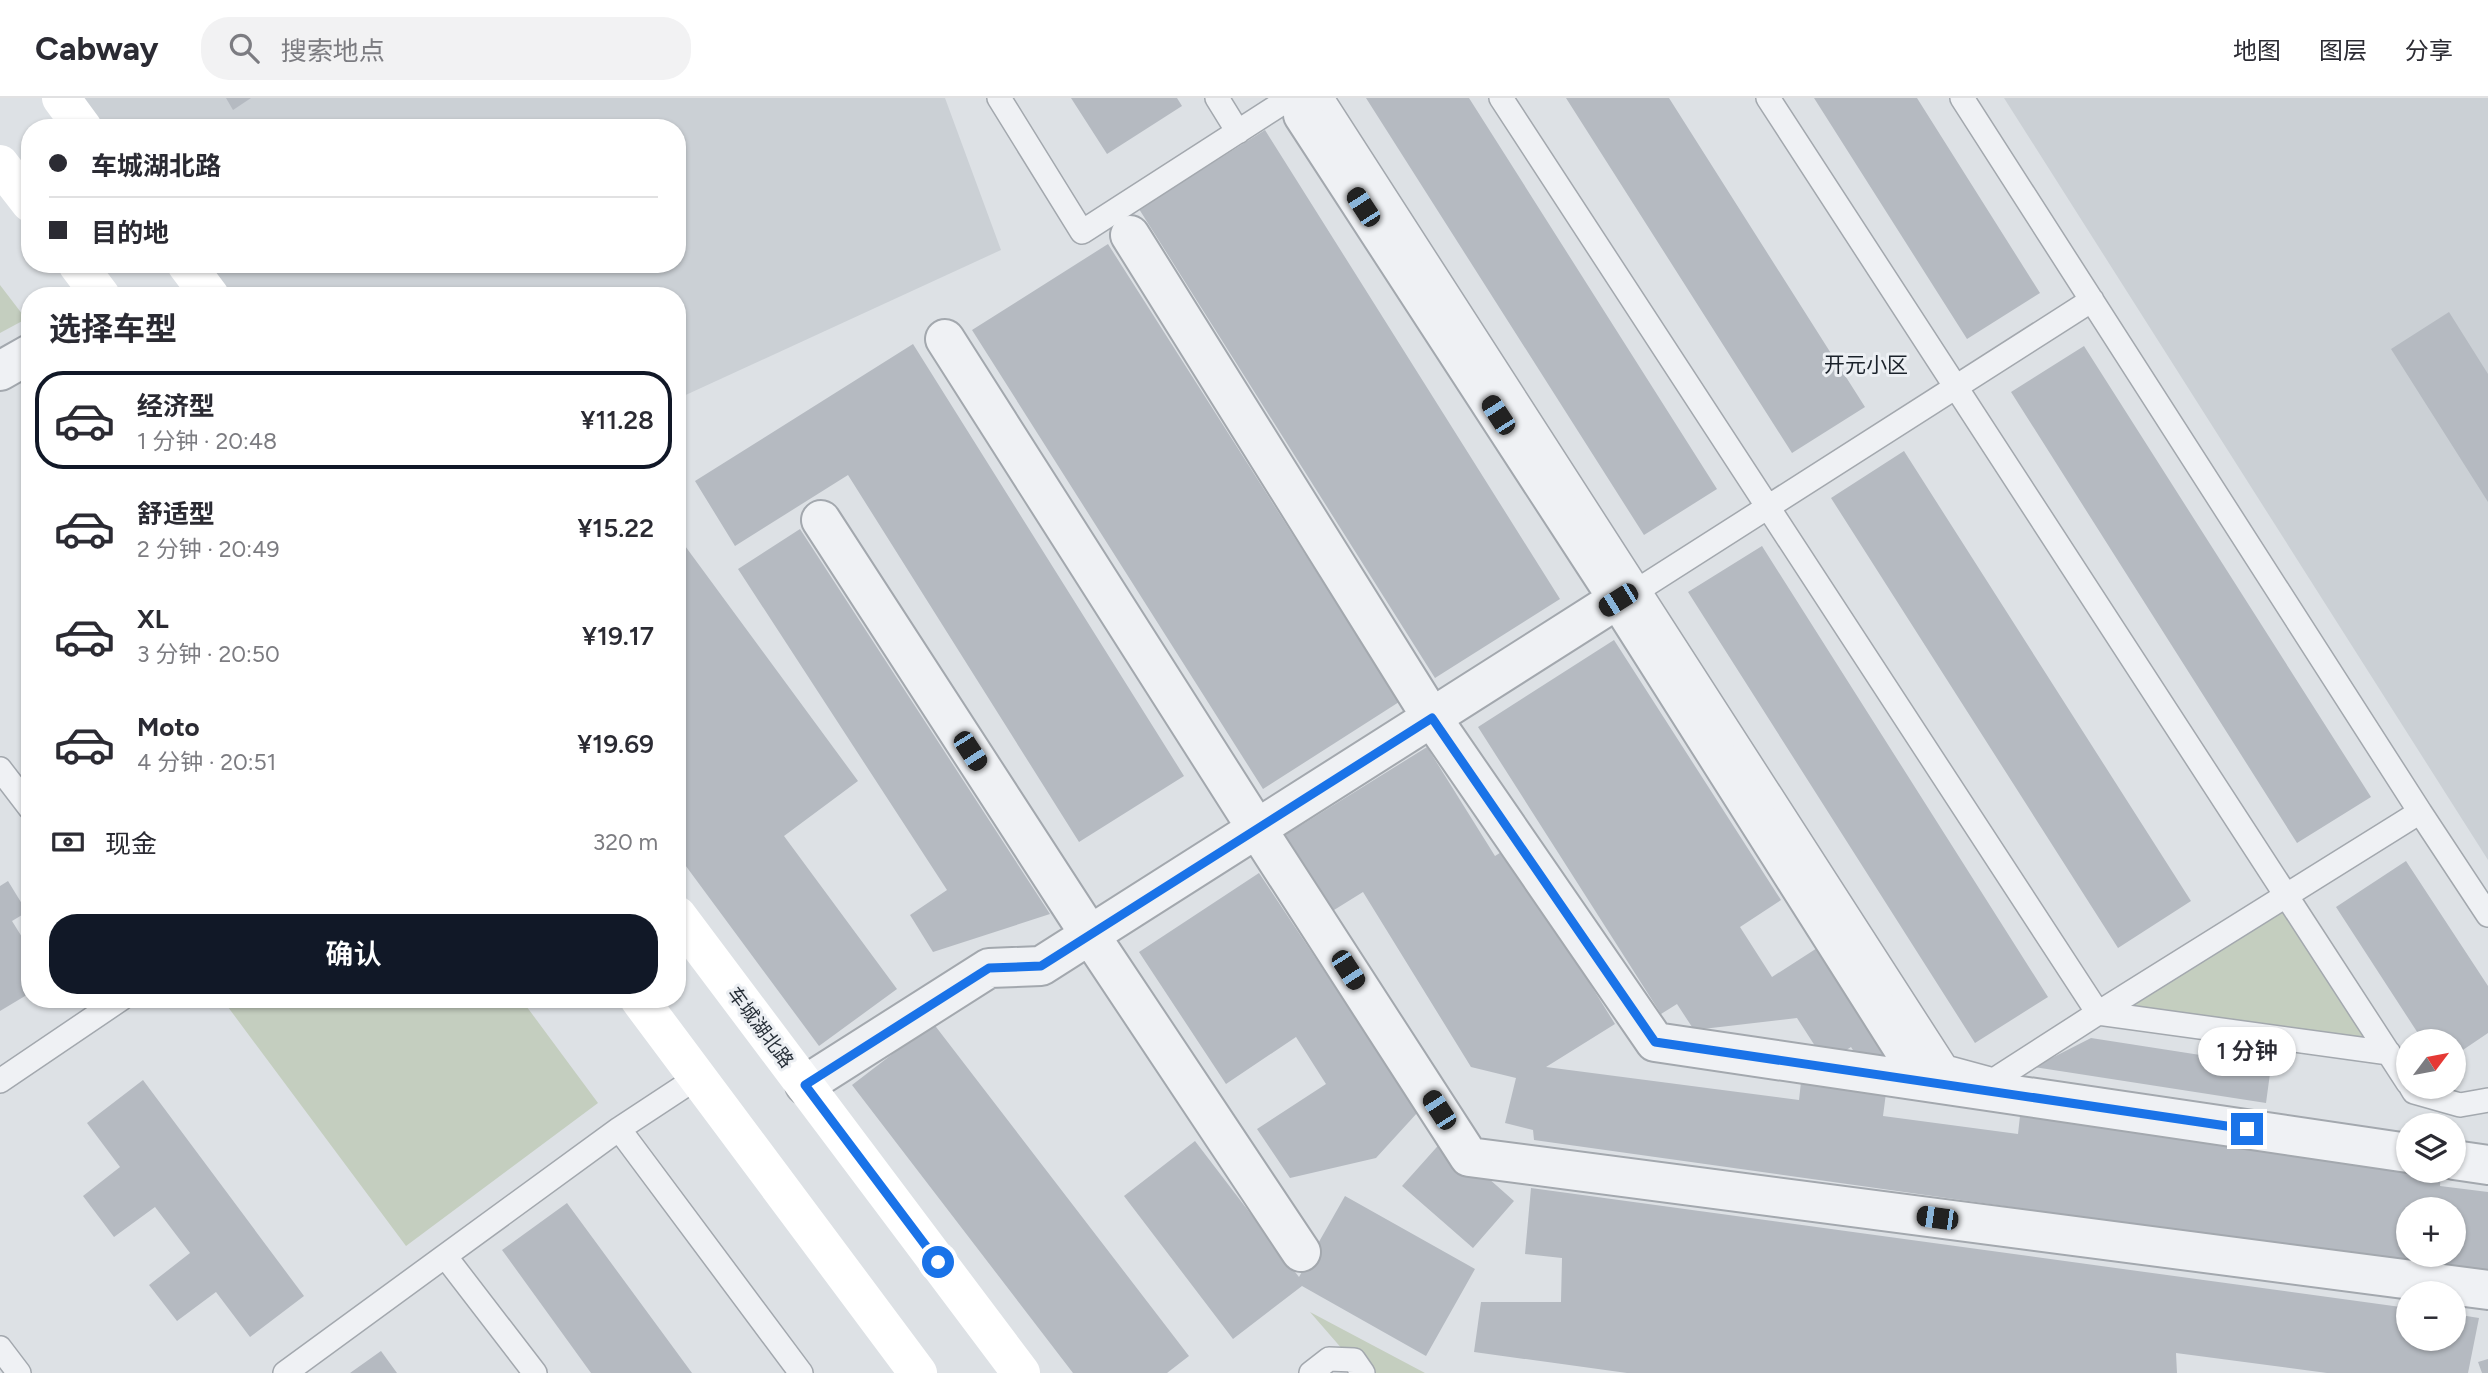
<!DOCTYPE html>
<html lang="zh">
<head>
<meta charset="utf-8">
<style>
	body { margin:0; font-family:Figtree,"Noto Sans SC",sans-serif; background:#f2f2f3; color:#2b2b33; height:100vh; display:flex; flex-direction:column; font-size:26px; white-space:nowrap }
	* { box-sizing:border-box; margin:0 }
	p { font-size:23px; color:#7c7c81 }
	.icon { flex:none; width:38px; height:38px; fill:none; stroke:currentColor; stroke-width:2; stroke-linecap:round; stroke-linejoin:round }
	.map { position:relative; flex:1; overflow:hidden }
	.sheet { position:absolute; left:21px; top:189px; width:665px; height:721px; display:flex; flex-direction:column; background:#fff; border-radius:28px; box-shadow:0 2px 5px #0004 }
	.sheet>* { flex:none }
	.hud { position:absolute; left:21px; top:21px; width:665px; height:154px; border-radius:28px; box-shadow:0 2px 5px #0004; display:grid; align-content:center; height:154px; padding:0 28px; background:#fff }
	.needle { width:46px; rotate:58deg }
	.fabs { position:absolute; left:2396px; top:931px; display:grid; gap:14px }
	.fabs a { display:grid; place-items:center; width:70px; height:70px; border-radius:50%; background:#fff; box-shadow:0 2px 5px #0004; font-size:35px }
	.end { position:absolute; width:32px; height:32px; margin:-16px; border:9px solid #1a73e8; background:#fff; box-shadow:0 0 0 4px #fff }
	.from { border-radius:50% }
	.bubble { position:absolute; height:49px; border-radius:24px; background:#fff; box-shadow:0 2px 5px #0004; font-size:23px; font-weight:600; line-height:49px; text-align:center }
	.car { position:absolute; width:21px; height:42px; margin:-21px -10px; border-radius:9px; box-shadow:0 0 5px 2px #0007; background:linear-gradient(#222 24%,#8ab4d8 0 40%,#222 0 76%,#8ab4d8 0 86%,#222 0) }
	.hud b { display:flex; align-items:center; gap:24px; height:66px; font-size:26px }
	.hud b+b { border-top:2px solid #e1e1e2 }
	.hud i { width:18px; height:18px; background:#2b2b33 }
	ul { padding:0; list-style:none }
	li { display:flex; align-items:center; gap:21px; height:98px; margin:0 14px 10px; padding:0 14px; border:4px solid transparent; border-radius:28px }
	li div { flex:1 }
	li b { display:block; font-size:26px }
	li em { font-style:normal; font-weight:600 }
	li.on { border-color:#111827 }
	li>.icon { width:63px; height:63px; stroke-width:1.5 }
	h2 { padding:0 28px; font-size:32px; line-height:84px }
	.pay { display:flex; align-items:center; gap:18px; height:77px; padding:0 28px; font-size:26px }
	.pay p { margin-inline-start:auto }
	.action { display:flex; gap:14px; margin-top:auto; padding:14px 28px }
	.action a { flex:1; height:80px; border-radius:28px; background:#111827; color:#fff; font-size:28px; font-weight:600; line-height:80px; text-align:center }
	header { display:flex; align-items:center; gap:42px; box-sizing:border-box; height:98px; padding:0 35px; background:#fff; border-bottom:2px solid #e1e1e2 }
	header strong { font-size:33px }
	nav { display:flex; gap:38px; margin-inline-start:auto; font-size:24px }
	.search { width:490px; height:63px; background:#f2f2f3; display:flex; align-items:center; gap:18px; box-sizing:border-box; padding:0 24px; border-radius:28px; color:#7c7c81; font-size:26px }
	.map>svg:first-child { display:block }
	.built { fill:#cbd0d5 }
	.green { fill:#c4cebf }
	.building { fill:#b5bac1; fill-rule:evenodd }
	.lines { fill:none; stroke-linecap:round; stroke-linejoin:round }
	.service-casing { stroke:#a3a8ae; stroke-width:26 }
	.minor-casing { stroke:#a3a8ae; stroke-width:42 }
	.service { stroke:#eff1f4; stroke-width:23 }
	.minor { stroke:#eff1f4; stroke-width:38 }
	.secondary { stroke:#fff; stroke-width:38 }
	.route { stroke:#1a73e8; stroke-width:9 }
	.labels { text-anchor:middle; stroke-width:6; stroke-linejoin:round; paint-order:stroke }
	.street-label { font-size:19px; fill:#283039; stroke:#eceff3 }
	.neighbourhood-label { font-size:21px; fill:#1a212a; stroke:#eceff3 }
</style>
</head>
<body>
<header>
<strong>Cabway</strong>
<div class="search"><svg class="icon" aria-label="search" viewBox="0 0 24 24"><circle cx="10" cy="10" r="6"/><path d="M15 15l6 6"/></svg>搜索地点</div>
<nav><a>地图</a><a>图层</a><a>分享</a></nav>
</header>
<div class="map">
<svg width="2488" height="1275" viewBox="0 0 2488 1275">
	<rect width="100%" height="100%" fill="#dde1e5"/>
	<path class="built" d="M61,0H945L1001,152L677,301V198H210L186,166H677V30H83Z
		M2004,0H2488V762Z"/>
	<path class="green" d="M0,187L26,221L0,235Z
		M2285,796L2389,955L2098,915Z
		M222,901H521L598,1005L406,1148Z
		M1310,1214L1425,1275H1363Z"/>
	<path class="building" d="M226,0H251L233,12Z
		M1071,0H1177L1182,8L1107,56Z
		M1366,0H1469L1717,391L1644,437Z
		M1566,0H1669L1865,309L1792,355Z
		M1814,0H1917L2040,195L1967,241Z
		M1265,32L1560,501L1435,580L1139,111Z
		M1108,146L1399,604L1263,691L972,232Z
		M2449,214L2488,276V404L2391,251Z
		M913,246L1184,678L1079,744L848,377L735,448L695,383Z
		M2084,248L2371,699L2297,745L2011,294Z
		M1904,353L2191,803L2118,850L1831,400Z
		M800,431L1050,816L933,854L910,817L947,792L738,471Z
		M677,437L858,683L784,738L897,891L819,948L677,756Z
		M1762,448L2048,899L1975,945L1688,494Z
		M1614,542L1781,802L1740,829L1772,879L1828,843L1897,949L1864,970L1851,949L1826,965L1797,920L1694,932L1677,906L1661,916L1478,629Z
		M1427,649L1495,758L1506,751L1615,926L1546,969L1799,1002L1801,984L1886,995L1883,1018L2018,1036L2020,1018L2408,1067V1073H2441L2440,1088L2488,1094V1176L1534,1042L1533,1032L1505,1025L1516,980L1471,969L1363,794L1326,817L1279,741ZM2408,1111H2454V1157H2408Z
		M2406,763L2488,888V935L2454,958V943H2423L2336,809Z
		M1259,775L1418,1014L1376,1060L1290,1080L1257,1031L1326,986L1296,939L1226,986L1139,854Z
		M8,783L27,814L12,823L30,852V895L0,913V788Z
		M933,925L1189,1258L1167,1275H1073L852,987Z
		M2091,940L2271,968L2266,1005L2034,969Z
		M143,982L304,1198L250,1239L216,1194L177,1223L149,1187L190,1155L155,1109L114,1139L83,1098L120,1069L87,1025Z
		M1444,1041L1514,1103L1473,1150L1402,1088Z
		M1195,1043L1299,1179L1345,1098L1475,1171L1426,1258L1302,1188L1233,1241L1124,1098Z
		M1531,1090L2408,1210V1241H2454V1216L2479,1220L2468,1275H2327L2176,1255L2177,1275H1627L1474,1254L1481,1204H1561L1562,1160L1525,1156Z
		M567,1105L692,1275H591L502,1152Z
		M381,1253L397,1275H350Z
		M2488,1261V1275H2482L2478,1264Z"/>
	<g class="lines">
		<defs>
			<path id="service" d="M999,0L1082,134L1290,0
				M1217,0L1238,34
				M1322,0L1946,969L1994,982L2098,915L2389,955
				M1501,0L2098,915L2420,714L1962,0
				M1768,0L2408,985
				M1638,492L2092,202
				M0,671L30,710
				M2420,714L2488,817
				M698,979L619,1031L801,1275
				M0,983L121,901
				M2411,989L2414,994L2460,1007L2488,1002
				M445,1158L619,1031
				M0,1250L19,1275
				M285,1275L445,1158L535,1275
				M1311,1275L1329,1261L1354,1262L1363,1275"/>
			<path id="minor" d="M1303,17L1618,501L1918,974
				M1130,137L1432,620L1655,944L2408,1055
				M945,241L1257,731L1469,1059L2488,1192
				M0,273L30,256
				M821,422L1090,837L1301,1154
				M805,987L989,870L1041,868L1618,501
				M2454,1062L2488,1067"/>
		</defs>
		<use href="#service" class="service-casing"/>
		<use href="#minor" class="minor-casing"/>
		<use href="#service" class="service"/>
		<use href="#minor" class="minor"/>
		<path class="secondary" d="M61,0L83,30
			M0,66L30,105
			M77,166L101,198
			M186,166L210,198
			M677,817L1021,1275
			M639,901L918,1275"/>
	</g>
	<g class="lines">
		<path class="route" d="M938,1164L805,987L989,870L1041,868L1432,620L1655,944L2247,1031"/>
	</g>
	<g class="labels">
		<g class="street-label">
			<text transform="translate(761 929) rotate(53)" y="7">车城湖北路</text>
		</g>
		<g class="neighbourhood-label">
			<text x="1866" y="274">开元小区</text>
		</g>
	</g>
</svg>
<div class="fabs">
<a><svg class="needle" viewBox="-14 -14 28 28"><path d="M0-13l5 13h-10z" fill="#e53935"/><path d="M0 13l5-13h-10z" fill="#7c7c81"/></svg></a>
<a><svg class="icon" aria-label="layers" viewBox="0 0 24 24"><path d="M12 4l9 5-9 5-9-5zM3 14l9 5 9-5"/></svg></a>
<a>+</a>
<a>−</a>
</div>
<i class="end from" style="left:938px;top:1164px"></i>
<i class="end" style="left:2247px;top:1031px"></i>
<div class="bubble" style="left:2198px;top:929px;width:98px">1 分钟</div>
<i class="car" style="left:1363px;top:109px;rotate:327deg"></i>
<i class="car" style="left:1498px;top:317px;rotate:327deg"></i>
<i class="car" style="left:1618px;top:502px;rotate:238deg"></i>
<i class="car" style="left:970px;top:653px;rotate:147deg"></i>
<i class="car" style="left:1348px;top:872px;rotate:147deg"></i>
<i class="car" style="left:1439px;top:1012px;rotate:327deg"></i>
<i class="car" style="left:1937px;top:1120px;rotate:278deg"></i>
<div class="hud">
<b><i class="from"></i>车城湖北路</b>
<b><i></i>目的地</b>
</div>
<section class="sheet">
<h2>选择车型</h2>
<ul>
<li class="on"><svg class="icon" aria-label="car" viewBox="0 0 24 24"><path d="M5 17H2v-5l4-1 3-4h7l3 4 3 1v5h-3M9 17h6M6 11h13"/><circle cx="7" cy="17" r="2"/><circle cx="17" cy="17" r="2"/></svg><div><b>经济型</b><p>1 分钟 · 20:48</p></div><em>¥11.28</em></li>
<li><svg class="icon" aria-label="car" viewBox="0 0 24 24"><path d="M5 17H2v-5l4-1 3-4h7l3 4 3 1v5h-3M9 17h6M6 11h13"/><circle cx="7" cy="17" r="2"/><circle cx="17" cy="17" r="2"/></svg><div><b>舒适型</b><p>2 分钟 · 20:49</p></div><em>¥15.22</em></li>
<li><svg class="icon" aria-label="car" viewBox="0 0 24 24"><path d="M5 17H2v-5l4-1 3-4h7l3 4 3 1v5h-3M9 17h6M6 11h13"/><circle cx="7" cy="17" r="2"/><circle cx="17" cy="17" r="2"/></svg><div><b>XL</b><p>3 分钟 · 20:50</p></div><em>¥19.17</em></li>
<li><svg class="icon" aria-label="car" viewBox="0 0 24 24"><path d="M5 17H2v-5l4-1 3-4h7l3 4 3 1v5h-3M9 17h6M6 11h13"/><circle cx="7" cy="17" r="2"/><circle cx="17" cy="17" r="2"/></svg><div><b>Moto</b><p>4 分钟 · 20:51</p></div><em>¥19.69</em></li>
</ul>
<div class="pay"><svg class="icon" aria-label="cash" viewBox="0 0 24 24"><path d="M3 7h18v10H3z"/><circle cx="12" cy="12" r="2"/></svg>现金<p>320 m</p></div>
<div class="action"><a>确认</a></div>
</section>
</div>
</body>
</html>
